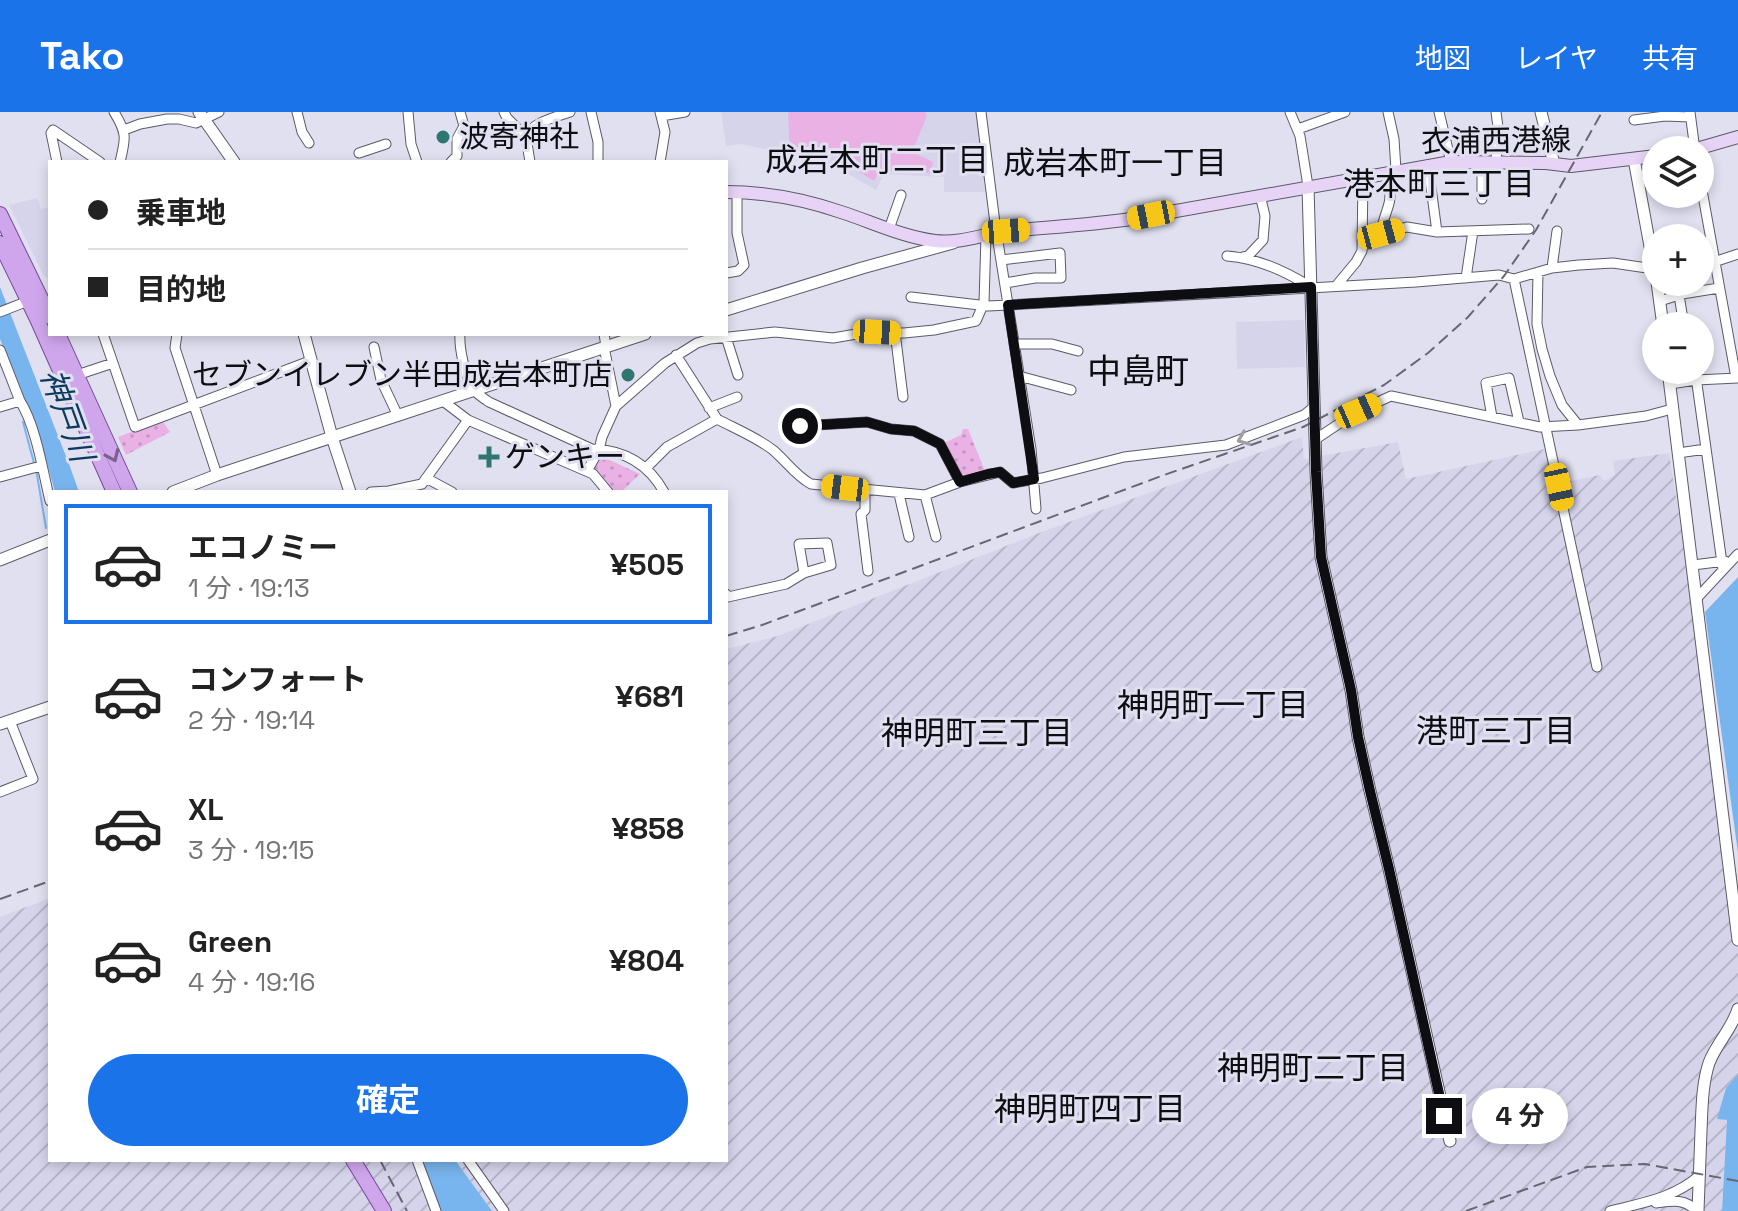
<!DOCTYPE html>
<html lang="ja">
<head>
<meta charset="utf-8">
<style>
	body { margin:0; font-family:"Space Grotesk","Noto Sans JP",sans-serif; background:#f2f2f2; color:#222; height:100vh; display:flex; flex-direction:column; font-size:30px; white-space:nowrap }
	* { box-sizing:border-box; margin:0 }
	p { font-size:26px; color:#767676 }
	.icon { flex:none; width:44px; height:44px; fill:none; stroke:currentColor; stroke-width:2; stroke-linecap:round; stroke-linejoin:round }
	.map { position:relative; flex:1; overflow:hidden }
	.panel { position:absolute; left:48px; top:378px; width:680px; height:672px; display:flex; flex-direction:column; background:#fff; border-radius:0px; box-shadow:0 4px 12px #0003 }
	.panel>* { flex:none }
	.guide { position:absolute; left:48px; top:48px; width:680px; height:176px; border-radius:0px; box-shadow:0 4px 12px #0003; display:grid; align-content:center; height:176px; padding:0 40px; background:#fff }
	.tools { position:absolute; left:1642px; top:24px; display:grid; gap:16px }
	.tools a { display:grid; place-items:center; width:72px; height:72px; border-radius:50%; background:#fff; box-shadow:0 4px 12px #0003; font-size:40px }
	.end { position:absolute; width:36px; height:36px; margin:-18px; border:10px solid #0d0d12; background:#fff; box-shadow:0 0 0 4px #fff }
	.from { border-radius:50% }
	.bubble { position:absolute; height:56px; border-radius:28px; background:#fff; box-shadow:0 4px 12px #0003; font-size:26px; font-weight:700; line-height:56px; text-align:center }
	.car { position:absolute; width:24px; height:48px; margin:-24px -12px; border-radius:10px; box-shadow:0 0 6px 2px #0007; background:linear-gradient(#f5c518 24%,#345 0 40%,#f5c518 0 76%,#345 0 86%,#f5c518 0) }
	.guide b { display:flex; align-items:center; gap:28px; height:76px; font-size:30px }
	.guide b+b { border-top:2px solid #e0e0e0 }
	.guide i { width:20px; height:20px; background:#222 }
	ul { padding:14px 0 0; list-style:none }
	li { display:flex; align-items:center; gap:24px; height:120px; margin:0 16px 12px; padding:0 24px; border:4px solid transparent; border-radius:0px }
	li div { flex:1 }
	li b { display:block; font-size:30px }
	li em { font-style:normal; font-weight:700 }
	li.active { border-color:#1a73e8 }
	li>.icon { width:72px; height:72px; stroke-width:1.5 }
	.cta { display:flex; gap:16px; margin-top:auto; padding:16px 40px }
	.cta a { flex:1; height:92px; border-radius:48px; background:#1a73e8; color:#fff; font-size:32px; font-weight:700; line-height:92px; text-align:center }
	header { display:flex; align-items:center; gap:48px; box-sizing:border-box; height:112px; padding:0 40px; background:#1a73e8; color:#fff }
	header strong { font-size:38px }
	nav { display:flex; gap:44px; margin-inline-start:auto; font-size:28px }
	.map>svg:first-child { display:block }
	.built { fill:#d5d4eb }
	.industrial { fill:url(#industrial-furrows) }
	.grass { fill:url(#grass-dots) }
	.garden { fill:#e9b1e4 }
	.water { fill:#78b4ed }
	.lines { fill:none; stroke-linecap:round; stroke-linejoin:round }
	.stream { stroke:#78b4ed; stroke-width:2 }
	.minor-casing { stroke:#5b5a68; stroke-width:11 }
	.tertiary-casing { stroke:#5b5a68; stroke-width:13 }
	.secondary-casing { stroke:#5b5a68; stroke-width:14 }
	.primary-casing { stroke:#764a98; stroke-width:16 }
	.minor { stroke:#fff; stroke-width:9 }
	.tertiary { stroke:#fff; stroke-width:11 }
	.secondary { stroke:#e7d3f6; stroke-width:12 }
	.primary { stroke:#cfa6ec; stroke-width:14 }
	.rail { stroke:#676771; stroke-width:2; stroke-dasharray:12 6; stroke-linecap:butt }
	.oneway { stroke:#9e9ea0 }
	.oneway2 { stroke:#78618a }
	.route { stroke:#0d0d12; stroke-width:10 }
	.poi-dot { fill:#2e766f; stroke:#e1e0f0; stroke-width:3 }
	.labels { text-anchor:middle; stroke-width:6; stroke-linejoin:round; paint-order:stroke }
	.poi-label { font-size:30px; fill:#0d0d12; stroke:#e1e0f0; text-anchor:start }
	.street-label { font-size:30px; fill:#0d0d12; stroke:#e1e0f0 }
	.neighbourhood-label { font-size:32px; fill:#0d0d12; stroke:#e1e0f0 }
	.water-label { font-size:32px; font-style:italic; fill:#0c3a5e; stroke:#e1e0f0 }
	.quarter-label { font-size:34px; fill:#0d0d12; stroke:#e1e0f0 }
</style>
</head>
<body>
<header>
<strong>Tako</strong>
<nav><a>地図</a><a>レイヤ</a><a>共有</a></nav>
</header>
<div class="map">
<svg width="1738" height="1099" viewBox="0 0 1738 1099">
	<defs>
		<pattern id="industrial-furrows" width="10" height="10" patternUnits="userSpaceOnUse" patternTransform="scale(2)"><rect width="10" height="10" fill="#d5d4eb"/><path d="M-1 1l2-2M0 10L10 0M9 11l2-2" fill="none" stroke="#b6b5c8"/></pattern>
		<pattern id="grass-dots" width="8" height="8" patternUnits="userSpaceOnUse" patternTransform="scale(2)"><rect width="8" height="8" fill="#e9b1e4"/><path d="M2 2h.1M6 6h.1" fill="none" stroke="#c797c3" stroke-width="1.8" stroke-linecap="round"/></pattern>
	</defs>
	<rect width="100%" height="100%" fill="#e1e0f0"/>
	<path class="built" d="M721,0H977L985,80H944V65L884,62L876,78L826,49H797L775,45L773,39L741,32L726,34Z
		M37,86L41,97L50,95V168L43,162L9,93Z
		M1304,208L1305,255L1237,257L1236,210Z"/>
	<path class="industrial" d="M1302,325L1304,347L1398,330L1406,367L1554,335L1562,371L1600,363L1604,369L1615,363L1613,349L1669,341L1738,771V962L1726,976L1718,1007L1727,1008L1722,1099H492L455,1048H726V537L778,524L1039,421Z
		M50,786V1048H420L439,1099H0V805Z"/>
	<path class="grass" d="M162,308L170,320L126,343L118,325Z
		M963,317H968L985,359L966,364L961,363L944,331L961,323Z
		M603,345L640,362L621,380H614L594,356L598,349Z"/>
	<path class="garden" d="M788,0H925L927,4L912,40L933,50L931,61L880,58L874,69L825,38L820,46L790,42Z"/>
	<path class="water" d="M0,175L69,352L79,380H55L41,330L0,227Z
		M1738,465V741L1705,500Z
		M1738,962V1099H1722L1727,1008L1717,1007L1726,976Z
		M420,1048H455L492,1099H439Z"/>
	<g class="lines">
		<path class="stream" d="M23,310L34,351
			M36,357L46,416"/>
		<defs>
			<path id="minor" d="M114,0C127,21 126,26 120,50
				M297,0L302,20L309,31
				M408,0L411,32L417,50
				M504,0L507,6L526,25L530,50
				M591,0L598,30V50
				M981,0L995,111L1031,337L1036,397
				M1290,0L1300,24L1308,74
				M1388,0L1394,27L1396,58
				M1439,0L1451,50
				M1496,0L1498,15L1496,50
				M1690,0L1695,38
				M661,4L685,0
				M1634,8L1665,4L1690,5
				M1298,17L1345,0
				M124,18L140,12L167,7H179L196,11L219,0
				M525,23C537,9 553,6 570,0
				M359,41L386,32
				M57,50L51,21L53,18L100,50
				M451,50L457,44V27L464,14L460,0
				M660,50L665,20L660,0
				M1482,50V87
				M1428,53L1437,120
				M1388,60C1390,71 1392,84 1388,95C1385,105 1382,111 1381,122L1407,115L1437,120L1529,117
				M1700,67L1736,266
				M889,117L901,83
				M1674,126L1679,123
				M1227,144C1255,146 1285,159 1309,174
				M1243,145L1248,144L1263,128L1265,104L1260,83
				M1001,148L1060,141L1061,166H1035L1005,171
				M1714,150L1738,142
				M1552,156L1557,119
				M1538,160L1537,212L1542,237L1550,264L1562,293L1578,313
				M726,161L738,159L744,153L737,121V80
				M1466,166L1473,119
				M1514,167L1597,555
				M1336,174L1356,150L1362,139L1363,65
				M1679,183L1684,214
				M911,185L988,194L1008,193L1416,170L1499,163L1514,167L1552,156L1579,153L1613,151L1654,157
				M1660,189L1682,182L1719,176
				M0,200L28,189
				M895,220L903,285
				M103,222L135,315L310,249
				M177,222L175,236L217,363
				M460,222C459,236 465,265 473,277C477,282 483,286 489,290L592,337C624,338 648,351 664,380
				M604,222L606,234
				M726,225L738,263
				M1014,232H1052L1078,239
				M374,235L381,268L398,304
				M604,235L616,294
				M0,238L20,289C36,314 43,360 50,389
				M676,243L717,307
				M1693,258L1697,272L1723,458
				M77,263L113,251
				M1019,264L1071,278
				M1670,272L1696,268L1738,266
				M443,289L468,308L593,362L608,380
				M0,295L20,289
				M709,296L737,285
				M1492,305L1486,271L1509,266L1519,310
				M800,314L867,310L891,317L914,319L940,332L960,370
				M1316,327L1358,299L1391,284L1540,315L1578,313L1646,304L1672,297
				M1678,341L1706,337
				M647,355L667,335L717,307C736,317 756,325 773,338C786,349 796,364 811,372L925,383L960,370L1000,360L1013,371L1042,366L1124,345L1226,333L1304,303L1314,295
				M587,359L599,338L602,325L616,294L665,251L697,231L710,227L775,220L833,226L868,220L904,221L934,218L976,209L984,191L986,123
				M0,365L41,354
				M426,366L452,380
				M865,378V398L861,402L868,459
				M371,380L389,379L422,372L468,308
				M899,382L909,425
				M925,383L936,425
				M1693,453L1725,449
				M726,482L728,485L786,472L804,461L831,453L827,431L799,432L804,461
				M1697,486L1738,442
				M0,680L33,667L10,609
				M417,1048L436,1099
				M468,1048L504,1099
				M1656,1091C1671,1089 1685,1086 1696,1099
				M1610,1099C1642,1091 1674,1086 1699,1064"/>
			<path id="tertiary" d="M199,0L234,50
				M1541,0L1554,52
				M1634,47L1656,167
				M1308,74L1316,360L1321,445L1351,578L1358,625L1370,679L1389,757L1450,1029
				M1657,170L1663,214
				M726,198L862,156L953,131
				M304,222L332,325L350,380
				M1668,258L1738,828
				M173,380L217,363L645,222
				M0,448L50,428
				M0,612L50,595
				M1698,1099C1699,1072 1700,1045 1701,1019C1702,997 1702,972 1709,951C1716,932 1732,917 1738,897"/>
			<path id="secondary" d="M1693,38L1738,25
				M726,80C766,80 803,87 841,100C872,110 903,125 935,129C961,132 983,122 1008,119C1049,115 1090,113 1131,107L1451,50L1546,51L1571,54L1656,44"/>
			<path id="primary" d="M0,102L50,205
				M0,131L37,207L114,380
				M58,222L130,380
				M353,1048L384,1099"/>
		</defs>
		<use href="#minor" class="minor-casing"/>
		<use href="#tertiary" class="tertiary-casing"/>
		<use href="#secondary" class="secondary-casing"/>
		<use href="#primary" class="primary-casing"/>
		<use href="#minor" class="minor"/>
		<use href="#tertiary" class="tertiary"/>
		<use href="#secondary" class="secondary"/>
		<use href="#primary" class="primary"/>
		<path class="rail" d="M726,524L762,513L1164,363L1303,315L1384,273L1428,241L1468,205L1504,164L1536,118L1602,0
			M0,787L50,769
			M380,1048L407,1099
			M1466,1099L1587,1055L1645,1052L1738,1069"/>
	</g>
	<defs><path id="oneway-chevron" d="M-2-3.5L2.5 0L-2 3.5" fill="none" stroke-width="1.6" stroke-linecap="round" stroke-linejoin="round" transform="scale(2)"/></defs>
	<use class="oneway" href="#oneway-chevron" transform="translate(1243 327) rotate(158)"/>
	<use class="oneway2" href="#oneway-chevron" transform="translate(113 344) rotate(66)"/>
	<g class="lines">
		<path class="route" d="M800,314L867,310L891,317L914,319L940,332L960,370L988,362L1000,360L1013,371L1034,367L1008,193L1311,175L1316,360L1321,445L1351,578L1358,625L1370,679L1389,757L1444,1004"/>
	</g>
	<g class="poi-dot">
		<circle cx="443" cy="25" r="8"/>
		<circle cx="628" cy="263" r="8"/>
		<path d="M485 333h8v8h8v8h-8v8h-8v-8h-8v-8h8z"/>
	</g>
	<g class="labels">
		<g class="poi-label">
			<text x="459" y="35">波寄神社</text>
			<text x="612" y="273" text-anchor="end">セブンイレブン半田成岩本町店</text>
			<text x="505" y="355">ゲンキー</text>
		</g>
		<g class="street-label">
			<text transform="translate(1496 29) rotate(-1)" y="10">衣浦西港線</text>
		</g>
		<g class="neighbourhood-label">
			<text x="877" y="59">成岩本町二丁目</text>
			<text x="1115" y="62">成岩本町一丁目</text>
			<text x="1439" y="83">港本町三丁目</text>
			<text x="1213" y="604">神明町一丁目</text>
			<text x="1496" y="630">港町三丁目</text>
			<text x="977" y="632">神明町三丁目</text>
			<text x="1313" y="967">神明町二丁目</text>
			<text x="1090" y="1008">神明町四丁目</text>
		</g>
		<g class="water-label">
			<text transform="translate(67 303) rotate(70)" y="11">神戸川</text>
		</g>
		<g class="quarter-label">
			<text x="1138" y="271">中島町</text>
		</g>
	</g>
</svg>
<div class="tools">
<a><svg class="icon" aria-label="layers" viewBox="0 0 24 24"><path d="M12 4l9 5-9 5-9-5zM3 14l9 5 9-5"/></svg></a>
<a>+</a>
<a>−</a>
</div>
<i class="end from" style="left:800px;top:314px"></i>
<i class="end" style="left:1444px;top:1004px"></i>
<div class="bubble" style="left:1472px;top:976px;width:96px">4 分</div>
<i class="car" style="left:1151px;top:103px;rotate:259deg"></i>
<i class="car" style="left:1006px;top:119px;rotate:86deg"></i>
<i class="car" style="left:1381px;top:122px;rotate:75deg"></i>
<i class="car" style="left:877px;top:220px;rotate:93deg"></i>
<i class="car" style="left:1358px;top:299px;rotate:66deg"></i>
<i class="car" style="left:1559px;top:375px;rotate:168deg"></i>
<i class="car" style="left:845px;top:376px;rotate:277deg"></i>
<div class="guide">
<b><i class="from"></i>乗車地</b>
<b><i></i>目的地</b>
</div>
<section class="panel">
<ul>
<li class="active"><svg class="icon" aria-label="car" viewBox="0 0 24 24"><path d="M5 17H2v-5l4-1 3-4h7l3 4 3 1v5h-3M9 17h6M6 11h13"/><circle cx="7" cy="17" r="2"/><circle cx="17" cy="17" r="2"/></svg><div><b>エコノミー</b><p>1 分 · 19:13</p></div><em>¥505</em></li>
<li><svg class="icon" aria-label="car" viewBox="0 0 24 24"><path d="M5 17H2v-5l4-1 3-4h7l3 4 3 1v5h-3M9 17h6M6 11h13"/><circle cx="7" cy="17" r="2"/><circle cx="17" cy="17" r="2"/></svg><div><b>コンフォート</b><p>2 分 · 19:14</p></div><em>¥681</em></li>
<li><svg class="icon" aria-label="car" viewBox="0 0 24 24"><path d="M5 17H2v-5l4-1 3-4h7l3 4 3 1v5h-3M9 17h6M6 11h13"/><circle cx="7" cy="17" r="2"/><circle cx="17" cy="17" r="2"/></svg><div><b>XL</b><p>3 分 · 19:15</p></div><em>¥858</em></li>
<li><svg class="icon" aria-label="car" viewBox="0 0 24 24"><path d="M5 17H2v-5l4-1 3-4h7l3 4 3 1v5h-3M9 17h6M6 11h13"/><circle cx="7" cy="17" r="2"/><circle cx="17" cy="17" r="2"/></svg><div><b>Green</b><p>4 分 · 19:16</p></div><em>¥804</em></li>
</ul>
<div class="cta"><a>確定</a></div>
</section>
</div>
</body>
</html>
